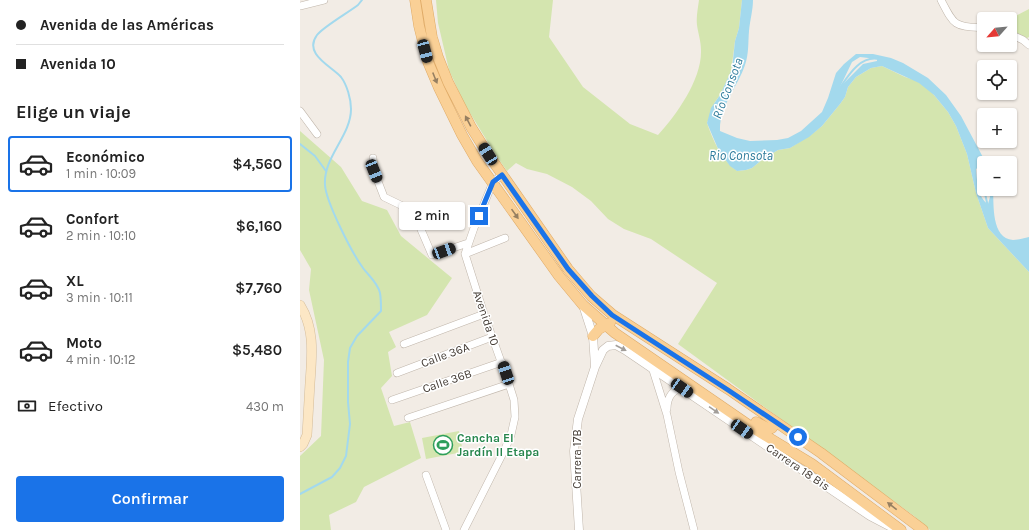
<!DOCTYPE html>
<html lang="es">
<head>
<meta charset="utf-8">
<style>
	body { margin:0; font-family:Karla,sans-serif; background:#f2f2f2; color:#222; height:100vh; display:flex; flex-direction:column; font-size:15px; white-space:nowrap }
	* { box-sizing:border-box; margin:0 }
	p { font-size:13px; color:#767676 }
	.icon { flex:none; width:22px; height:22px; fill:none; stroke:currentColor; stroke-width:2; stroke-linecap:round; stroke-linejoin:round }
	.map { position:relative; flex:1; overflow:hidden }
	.details { display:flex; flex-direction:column; background:#fff; width:300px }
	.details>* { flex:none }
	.hud { display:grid; align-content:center; height:88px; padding:0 16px; background:#fff }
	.needle { width:26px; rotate:243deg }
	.controls { position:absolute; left:677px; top:12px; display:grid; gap:8px }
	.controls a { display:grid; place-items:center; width:40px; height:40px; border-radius:4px; background:#fff; box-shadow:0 1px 3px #0004; font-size:20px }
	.end { position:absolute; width:18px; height:18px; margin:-9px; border:5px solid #1a73e8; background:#fff; box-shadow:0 0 0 2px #fff }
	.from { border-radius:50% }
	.bubble { position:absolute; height:28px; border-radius:4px; background:#fff; box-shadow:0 1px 3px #0004; font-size:13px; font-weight:600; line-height:28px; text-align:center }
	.car { position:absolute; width:12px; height:24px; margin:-12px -6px; border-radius:5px; box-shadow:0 0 3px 1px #0007; background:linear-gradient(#222 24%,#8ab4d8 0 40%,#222 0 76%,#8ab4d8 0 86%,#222 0) }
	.hud b { display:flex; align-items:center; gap:14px; height:38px; font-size:15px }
	.hud b+b { border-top:1px solid #e0e0e0 }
	.hud i { width:10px; height:10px; background:#222 }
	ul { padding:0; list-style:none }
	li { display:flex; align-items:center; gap:12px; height:56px; margin:0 8px 6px; padding:0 8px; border:2px solid transparent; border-radius:4px }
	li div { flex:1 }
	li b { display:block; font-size:15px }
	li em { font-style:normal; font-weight:600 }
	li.current { border-color:#1a73e8 }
	li>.icon { width:36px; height:36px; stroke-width:1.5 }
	h2 { padding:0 16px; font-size:18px; line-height:48px }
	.pay { display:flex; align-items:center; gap:10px; height:44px; padding:0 16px; font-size:15px }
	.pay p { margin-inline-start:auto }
	.cta { display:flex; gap:8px; margin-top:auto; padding:8px 16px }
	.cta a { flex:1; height:46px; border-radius:4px; background:#1a73e8; color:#fff; font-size:16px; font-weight:600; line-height:46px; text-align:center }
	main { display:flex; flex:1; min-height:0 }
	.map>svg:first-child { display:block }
	.green { fill:#d4e5af }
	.water { fill:#a3d9ed; fill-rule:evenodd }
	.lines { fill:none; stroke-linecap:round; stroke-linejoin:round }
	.stream { stroke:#a3d9ed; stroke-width:2 }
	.minor-casing { stroke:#c0b6ab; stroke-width:8 }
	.tertiary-casing { stroke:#c0b6ab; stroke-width:9 }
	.secondary-casing { stroke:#d4bc99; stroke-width:10 }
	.primary-casing { stroke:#dfaa66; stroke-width:11 }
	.minor { stroke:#fff; stroke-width:7 }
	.tertiary { stroke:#fff; stroke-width:8 }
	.secondary { stroke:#fce7c5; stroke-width:9 }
	.primary { stroke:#fad096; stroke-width:10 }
	.oneway { fill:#967f61 }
	.oneway2 { fill:#a29e9a }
	.route { stroke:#1a73e8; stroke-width:5 }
	.labels { text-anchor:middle; stroke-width:3; stroke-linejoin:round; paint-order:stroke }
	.street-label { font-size:12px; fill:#443c35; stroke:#fff }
	.leisure-label { font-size:12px; font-weight:bold; fill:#27864d; stroke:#fff; text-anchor:start }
	.water-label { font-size:13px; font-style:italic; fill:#2f7d9c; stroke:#fff }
</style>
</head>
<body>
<main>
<section class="details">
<div class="hud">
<b><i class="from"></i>Avenida de las Américas</b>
<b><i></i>Avenida 10</b>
</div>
<h2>Elige un viaje</h2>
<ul>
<li class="current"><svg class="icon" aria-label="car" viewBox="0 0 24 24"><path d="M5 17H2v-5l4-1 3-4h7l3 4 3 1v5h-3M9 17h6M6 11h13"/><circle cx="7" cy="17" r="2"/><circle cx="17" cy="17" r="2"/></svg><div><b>Económico</b><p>1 min · 10:09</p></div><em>$4,560</em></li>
<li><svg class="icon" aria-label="car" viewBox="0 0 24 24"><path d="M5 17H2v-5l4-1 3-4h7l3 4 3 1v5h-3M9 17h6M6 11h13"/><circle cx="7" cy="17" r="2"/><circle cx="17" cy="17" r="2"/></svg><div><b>Confort</b><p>2 min · 10:10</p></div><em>$6,160</em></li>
<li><svg class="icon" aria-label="car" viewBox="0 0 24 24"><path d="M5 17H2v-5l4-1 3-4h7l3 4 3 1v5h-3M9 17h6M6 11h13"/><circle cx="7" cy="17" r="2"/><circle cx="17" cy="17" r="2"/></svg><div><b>XL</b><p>3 min · 10:11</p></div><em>$7,760</em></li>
<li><svg class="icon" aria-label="car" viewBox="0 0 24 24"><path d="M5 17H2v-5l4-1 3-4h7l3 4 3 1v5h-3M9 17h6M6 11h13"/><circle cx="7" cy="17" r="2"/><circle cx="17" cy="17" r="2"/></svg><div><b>Moto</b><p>4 min · 10:12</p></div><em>$5,480</em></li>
</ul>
<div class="pay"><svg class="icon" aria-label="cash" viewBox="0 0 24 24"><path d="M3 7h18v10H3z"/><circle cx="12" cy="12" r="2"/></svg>Efectivo<p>430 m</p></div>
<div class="cta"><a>Confirmar</a></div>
</section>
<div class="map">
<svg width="729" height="530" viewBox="0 0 729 530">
	<rect width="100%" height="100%" fill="#f2ece5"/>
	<path class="green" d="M136,0H253L249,37L283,87L330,124L358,135C377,114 402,79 401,50C401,41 398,33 397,25C396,17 398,8 399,0H442L439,28L435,41L431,72L420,95L415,102L407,123C413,141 422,160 437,171L446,170L452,168L463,159L478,150L490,148L512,134L522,126L540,104L545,97L548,87L556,77L571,68L582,66L605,77L624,83L648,112L656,126L667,154L676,193L688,228L729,272V530H630L614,516L378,344L417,283L351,239L324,229L308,219L291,201L272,187L247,174L227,169L216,163L207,171L197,157L165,105L149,70L138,23Z
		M729,9V37L723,40L710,34V19Z
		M0,131L41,167L62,201L87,210L101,236L152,278L127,315L89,332L96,347L88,352L92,376L81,388L94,426L110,422L121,458L64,487L56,502L29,515L31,530H0V456L21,436L24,360L9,290L11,269L0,250Z
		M159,431L163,452L126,459L122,438Z"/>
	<path class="water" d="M442,0H453C453,10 450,20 449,31C448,42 449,54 445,65C438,86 419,107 420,131L437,138L450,141L477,140L488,138L501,131L522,112L528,98L536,73L544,64L556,54H573L591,58L603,63L628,78L646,95L661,116L686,163H684V176L679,167L676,169C677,181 678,198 688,204L690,197L688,189H693C694,205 691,238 713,240C719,240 724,238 729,237V272L688,228L676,193L667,154L656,126L648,112L634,95L619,83L582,66L571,68L556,77L548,87L545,97L540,104L522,126L509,137L490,148L478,150L463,159L452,168L446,170L437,171L430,166L419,151L407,123L411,108L420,95L432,69L435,41L439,28ZM560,57L577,59V61L563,64L540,87L552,62Z"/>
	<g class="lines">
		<path class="stream" d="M539,89C548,76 560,55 579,59
			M0,144L15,156L26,171
			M678,164L684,189
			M684,189L688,207
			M0,494L32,477L40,468L46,456L50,424L48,402V362L50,348L57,336L81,311C81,305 81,298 80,293C78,283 68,275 63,268C52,253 26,202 25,185C23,157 51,136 51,109C51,99 47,85 41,77C31,66 3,54 17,35C23,27 49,12 58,5L62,0"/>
		<defs>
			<path id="minor" d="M641,0C655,27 654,26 684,28
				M0,6L24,0
				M710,34L723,40L729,45
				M0,111L17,134
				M73,158L74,171L84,197L113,211L132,255L168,243
				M165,254L205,238
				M104,344L184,314
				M352,367L367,415L379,472L394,530
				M97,373L192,337
				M92,400L202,362
				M367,409C367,397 373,388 385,388
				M108,418L209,384
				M126,475L146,530
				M164,530L205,449L211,435L215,417L214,400L209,384L184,314L165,254L174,228L193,182L202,175"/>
			<path id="tertiary" d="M283,305L293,336L295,366
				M279,530L274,451L278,419L295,367L303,350L308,346L316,345L325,350L570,516L593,528"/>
			<path id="secondary" d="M0,305C15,329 12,355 10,383C9,400 8,418 7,435L3,444L0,447"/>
			<path id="primary" d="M115,0L119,26L128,62L139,88L162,135L177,161L259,276L283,305L315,333L456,430L512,464L601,530
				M126,0L132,37L138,57L148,82L171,127L188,154L268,269L291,296L313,315L428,389L521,453L623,530
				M293,336L299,329L310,323
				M456,422L469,429L472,428L476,422"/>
		</defs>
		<use href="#minor" class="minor-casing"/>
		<use href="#tertiary" class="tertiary-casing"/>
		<use href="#secondary" class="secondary-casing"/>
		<use href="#primary" class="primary-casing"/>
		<use href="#minor" class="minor"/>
		<use href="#tertiary" class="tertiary"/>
		<use href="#secondary" class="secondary"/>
		<use href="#primary" class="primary"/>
	</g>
	<defs><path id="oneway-solid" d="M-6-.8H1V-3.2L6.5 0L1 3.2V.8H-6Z"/></defs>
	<g class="oneway">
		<use href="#oneway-solid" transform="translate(135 78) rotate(68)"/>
		<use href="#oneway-solid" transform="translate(168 121) rotate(-118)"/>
		<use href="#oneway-solid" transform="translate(215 214) rotate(55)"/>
		<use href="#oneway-solid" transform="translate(592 506) rotate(-142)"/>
	</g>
	<g class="oneway2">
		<use href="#oneway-solid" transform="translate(321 348) rotate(27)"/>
		<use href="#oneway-solid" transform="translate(414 410) rotate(34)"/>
	</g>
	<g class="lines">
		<path class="route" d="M179,216L193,182L202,175L268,269L292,296L312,315L428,390L498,437"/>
	</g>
	<defs>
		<symbol id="stadium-ring" viewBox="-11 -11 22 22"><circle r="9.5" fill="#fff" stroke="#2e9e5b" stroke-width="1.5"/><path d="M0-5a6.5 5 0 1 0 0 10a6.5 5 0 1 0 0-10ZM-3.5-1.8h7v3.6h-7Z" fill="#2e9e5b"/></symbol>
	</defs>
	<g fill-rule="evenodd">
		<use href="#stadium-ring" x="132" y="434" width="22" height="22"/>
	</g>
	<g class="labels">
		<g class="street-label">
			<text transform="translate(186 318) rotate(71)" y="4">Avenida 10</text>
			<text transform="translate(145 355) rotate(-20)" y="4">Calle 36A</text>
			<text transform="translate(147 381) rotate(-19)" y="4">Calle 36B</text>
			<text transform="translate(277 459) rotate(-90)" y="4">Carrera 17B</text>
			<text transform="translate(498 467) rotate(34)" y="4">Carrera 18 Bis</text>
		</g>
		<g class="leisure-label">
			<text x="157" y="442">Cancha El<tspan x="157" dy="14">Jardín II Etapa</tspan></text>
		</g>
		<g class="water-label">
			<text transform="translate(427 88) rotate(-69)" y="5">Río Consota</text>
			<text x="441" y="160">Rio Consota</text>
		</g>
	</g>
</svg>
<div class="controls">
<a><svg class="needle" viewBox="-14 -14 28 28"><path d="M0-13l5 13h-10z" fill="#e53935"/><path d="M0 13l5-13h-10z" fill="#767676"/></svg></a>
<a><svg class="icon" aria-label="locate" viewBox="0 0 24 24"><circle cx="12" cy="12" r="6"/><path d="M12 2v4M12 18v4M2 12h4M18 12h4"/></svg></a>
<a>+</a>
<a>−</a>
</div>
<i class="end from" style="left:498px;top:437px"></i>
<i class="end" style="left:179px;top:216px"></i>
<div class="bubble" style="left:99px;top:202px;width:66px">2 min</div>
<i class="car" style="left:125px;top:51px;rotate:165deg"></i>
<i class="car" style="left:188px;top:154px;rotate:328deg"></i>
<i class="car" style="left:74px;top:171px;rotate:158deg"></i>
<i class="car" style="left:144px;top:251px;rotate:70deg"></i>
<i class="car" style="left:206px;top:373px;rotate:342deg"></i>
<i class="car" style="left:382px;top:388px;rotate:124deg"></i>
<i class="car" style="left:442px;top:429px;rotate:124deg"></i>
</div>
</main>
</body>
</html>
